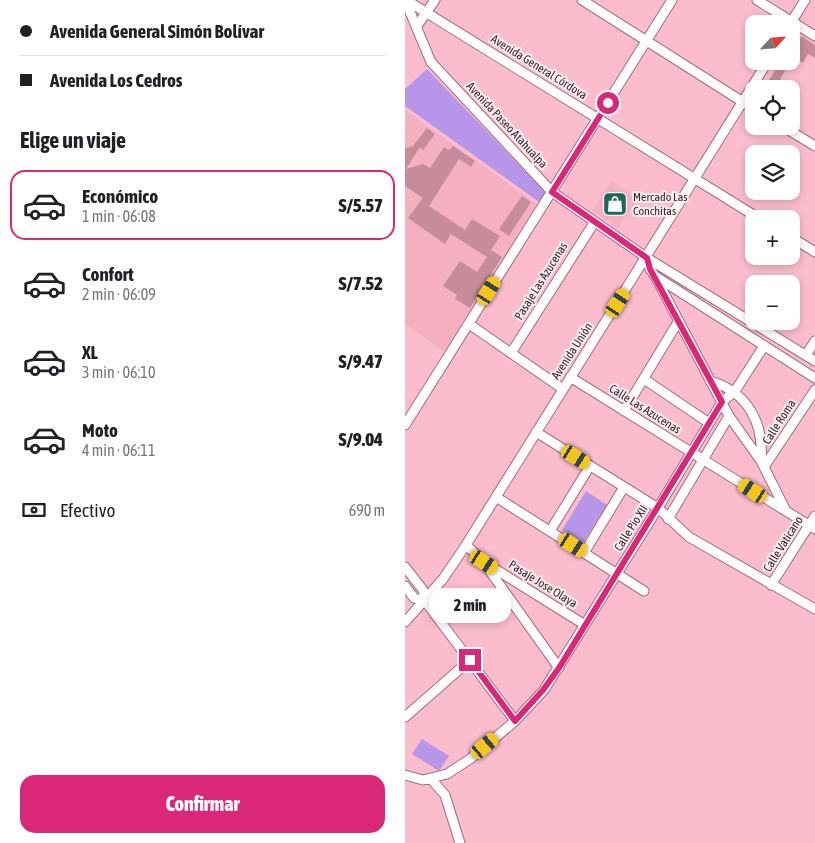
<!DOCTYPE html>
<html lang="es">
<head>
<meta charset="utf-8">
<style>
	body { margin:0; font-family:"Asap Condensed",sans-serif; background:#f6f6f6; color:#202124; height:100vh; display:flex; flex-direction:column; font-size:19px; white-space:nowrap }
	* { box-sizing:border-box; margin:0 }
	p { font-size:16px; color:#757577 }
	.icon { flex:none; width:28px; height:28px; fill:none; stroke:currentColor; stroke-width:2; stroke-linecap:round; stroke-linejoin:round }
	.map { position:relative; flex:1; overflow:hidden }
	.side { display:flex; flex-direction:column; background:#fff; width:405px }
	.side>* { flex:none }
	.banner { display:grid; align-content:center; height:110px; padding:0 20px; background:#fff }
	.needle { width:32px; rotate:64deg }
	.controls { position:absolute; left:340px; top:15px; display:grid; gap:10px }
	.controls a { display:grid; place-items:center; width:55px; height:55px; border-radius:10px; background:#fff; box-shadow:0 2px 8px #0003; font-size:25px }
	.end { position:absolute; width:22px; height:22px; margin:-11px; border:6px solid #db2777; background:#fff; box-shadow:0 0 0 2px #fff }
	.from { border-radius:50% }
	.bubble { position:absolute; height:35px; border-radius:15px; background:#fff; box-shadow:0 2px 8px #0003; font-size:16px; font-weight:800; line-height:35px; text-align:center }
	.car { position:absolute; width:15px; height:30px; margin:-15px -8px; border-radius:6px; box-shadow:0 0 4px 1px #0007; background:linear-gradient(#f5c518 24%,#345 0 40%,#f5c518 0 76%,#345 0 86%,#f5c518 0) }
	.banner b { display:flex; align-items:center; gap:18px; height:48px; font-size:19px }
	.banner b+b { border-top:1px solid #e0e0e0 }
	.banner i { width:12px; height:12px; background:#202124 }
	ul { padding:0; list-style:none }
	li { display:flex; align-items:center; gap:15px; height:70px; margin:0 10px 8px; padding:0 10px; border:2px solid transparent; border-radius:15px }
	li div { flex:1 }
	li b { display:block; font-size:19px }
	li em { font-style:normal; font-weight:800 }
	li.active { border-color:#db2777 }
	li>.icon { width:45px; height:45px; stroke-width:1.5 }
	h2 { padding:0 20px; font-size:22px; line-height:60px }
	.pay { display:flex; align-items:center; gap:12px; height:55px; padding:0 20px; font-size:19px }
	.pay p { margin-inline-start:auto }
	.primary-button { display:flex; gap:10px; margin-top:auto; padding:10px 20px }
	.primary-button a { flex:1; height:58px; border-radius:15px; background:#db2777; color:#fff; font-size:20px; font-weight:800; line-height:58px; text-align:center }
	main { display:flex; flex:1; min-height:0 }
	.map>svg:first-child { display:block }
	.built { fill:#f4afc1 }
	.green { fill:#b795e9 }
	.building { fill:#c78c9c }
	.lines { fill:none; stroke-linecap:round; stroke-linejoin:round }
	.minor-casing { stroke:#a46c7b; stroke-width:11 }
	.minor { stroke:#fff; stroke-width:9 }
	.route { stroke:#db2777; stroke-width:6 }
	.labels { text-anchor:middle; stroke-width:4; stroke-linejoin:round; paint-order:stroke }
	.street-label { font-size:12px; fill:#3b242a; stroke:#fbeef1 }
	.poi-label { font-size:12px; fill:#3b242a; stroke:#fbeef1; text-anchor:start }
</style>
</head>
<body>
<main>
<section class="side">
<div class="banner">
<b><i class="from"></i>Avenida General Simón Bolívar</b>
<b><i></i>Avenida Los Cedros</b>
</div>
<h2>Elige un viaje</h2>
<ul>
<li class="active"><svg class="icon" aria-label="car" viewBox="0 0 24 24"><path d="M5 17H2v-5l4-1 3-4h7l3 4 3 1v5h-3M9 17h6M6 11h13"/><circle cx="7" cy="17" r="2"/><circle cx="17" cy="17" r="2"/></svg><div><b>Económico</b><p>1 min · 06:08</p></div><em>S/5.57</em></li>
<li><svg class="icon" aria-label="car" viewBox="0 0 24 24"><path d="M5 17H2v-5l4-1 3-4h7l3 4 3 1v5h-3M9 17h6M6 11h13"/><circle cx="7" cy="17" r="2"/><circle cx="17" cy="17" r="2"/></svg><div><b>Confort</b><p>2 min · 06:09</p></div><em>S/7.52</em></li>
<li><svg class="icon" aria-label="car" viewBox="0 0 24 24"><path d="M5 17H2v-5l4-1 3-4h7l3 4 3 1v5h-3M9 17h6M6 11h13"/><circle cx="7" cy="17" r="2"/><circle cx="17" cy="17" r="2"/></svg><div><b>XL</b><p>3 min · 06:10</p></div><em>S/9.47</em></li>
<li><svg class="icon" aria-label="car" viewBox="0 0 24 24"><path d="M5 17H2v-5l4-1 3-4h7l3 4 3 1v5h-3M9 17h6M6 11h13"/><circle cx="7" cy="17" r="2"/><circle cx="17" cy="17" r="2"/></svg><div><b>Moto</b><p>4 min · 06:11</p></div><em>S/9.04</em></li>
</ul>
<div class="pay"><svg class="icon" aria-label="cash" viewBox="0 0 24 24"><path d="M3 7h18v10H3z"/><circle cx="12" cy="12" r="2"/></svg>Efectivo<p>690 m</p></div>
<div class="primary-button"><a>Confirmar</a></div>
</section>
<div class="map">
<svg width="410" height="843" viewBox="0 0 410 843">
	<rect width="100%" height="100%" fill="#fbbdcd"/>
	<path class="built" d="M0,110L132,204L40,352L0,324Z
		M207,181L232,199L213,228L187,210Z"/>
	<path class="green" d="M22,69L141,193L134,202L0,106V89Z
		M181,491L202,505L178,543L157,530Z
		M17,739L44,756L34,771L7,754Z"/>
	<path class="building" d="M398,37L410,45V58L403,54L398,63L386,55V45L391,38Z
		M376,61H386L375,79L379,81L374,89L363,82Z
		M22,128L30,134L18,150L15,147L1,169L18,164L25,168L39,147L44,150L48,146L70,161L66,167L54,159L24,206L60,230L67,219L95,236L86,250L97,257L65,308L50,299L52,295L38,286L55,261L72,272L82,257L46,234L40,244L3,218L18,198L0,186V149L8,146Z
		M117,196L126,202L104,236L94,229Z"/>
	<g class="lines">
		<defs>
			<path id="minor" d="M0,0L26,62L147,192L242,258L410,361
				M1,0L355,219
				M177,0L349,109
				M352,0L410,36
				M385,24L400,0
				M12,26L30,0
				M377,126L410,146
				M386,237L410,252
				M242,258L245,269L250,276L410,378
				M250,276L324,416L356,461L381,511
				M64,324L158,389
				M106,353L189,223
				M401,355L410,341
				M165,377L410,529
				M239,379L304,423
				M305,381C343,392 359,423 356,461
				M219,411L273,322
				M0,425L267,0
				M131,432L253,508L284,537L410,609
				M359,467L410,390
				M91,497L239,591
				M263,519L324,416
				M145,531L185,466
				M61,545L79,562L180,625
				M179,553L219,487
				M0,567L18,590L20,601L9,598L0,586
				M82,567L154,668
				M366,585L410,516
				M20,601L110,721
				M0,622L38,579L61,545L363,61
				M0,717L65,660
				M0,775L18,780L42,774L65,759L110,721L139,690L253,508L317,402L330,391L359,346
				M26,779L40,795L55,843"/>
		</defs>
		<use href="#minor" class="minor-casing"/>
		<use href="#minor" class="minor"/>
	</g>
	<g class="lines">
		<path class="route" d="M65,660L110,721L138,690L154,668L317,402L245,269L242,258L147,192L203,103"/>
	</g>
	<defs>
		<symbol id="shop-square" viewBox="-11 -11 22 22"><rect x="-9" y="-9" width="18" height="18" rx="4" fill="#20685d" stroke="#fbeef1"/><path d="M-5-2.5h2.3a2.7 3.5 0 0 1 5.4 0H5L5.5 6h-11ZM-1.5-2.5h3a1.5 2.3 0 0 0-3 0Z" fill="#fff"/></symbol>
	</defs>
	<g fill-rule="evenodd">
		<use href="#shop-square" x="196" y="190" width="28" height="28"/>
	</g>
	<g class="labels">
		<g class="street-label">
			<text transform="translate(134 67) rotate(32)" y="4">Avenida General Córdova</text>
			<text transform="translate(102 125) rotate(47)" y="4">Avenida Paseo Atahualpa</text>
			<text transform="translate(136 281) rotate(-58)" y="4">Pasaje Las Azucenas</text>
			<text transform="translate(167 351) rotate(-57)" y="4">Avenida Unión</text>
			<text transform="translate(240 409) rotate(32)" y="4">Calle Las Azucenas</text>
			<text transform="translate(374 422) rotate(-57)" y="4">Calle Roma</text>
			<text transform="translate(226 528) rotate(-58)" y="4">Calle Pio XII</text>
			<text transform="translate(378 544) rotate(-58)" y="4">Calle Vaticano</text>
			<text transform="translate(138 584) rotate(32)" y="4">Pasaje Jose Olaya</text>
		</g>
		<g class="poi-label">
			<text x="228" y="201">Mercado Las<tspan x="228" dy="14">Conchitas</tspan></text>
		</g>
	</g>
</svg>
<div class="controls">
<a><svg class="needle" viewBox="-14 -14 28 28"><path d="M0-13l5 13h-10z" fill="#e53935"/><path d="M0 13l5-13h-10z" fill="#757577"/></svg></a>
<a><svg class="icon" aria-label="locate" viewBox="0 0 24 24"><circle cx="12" cy="12" r="6"/><path d="M12 2v4M12 18v4M2 12h4M18 12h4"/></svg></a>
<a><svg class="icon" aria-label="layers" viewBox="0 0 24 24"><path d="M12 4l9 5-9 5-9-5zM3 14l9 5 9-5"/></svg></a>
<a>+</a>
<a>−</a>
</div>
<i class="end from" style="left:203px;top:103px"></i>
<i class="end" style="left:65px;top:660px"></i>
<div class="bubble" style="left:24px;top:588px;width:82px">2 min</div>
<i class="car" style="left:84px;top:291px;rotate:32deg"></i>
<i class="car" style="left:213px;top:303px;rotate:33deg"></i>
<i class="car" style="left:171px;top:457px;rotate:122deg"></i>
<i class="car" style="left:348px;top:491px;rotate:302deg"></i>
<i class="car" style="left:168px;top:545px;rotate:123deg"></i>
<i class="car" style="left:79px;top:562px;rotate:122deg"></i>
<i class="car" style="left:80px;top:746px;rotate:50deg"></i>
</div>
</main>
</body>
</html>
